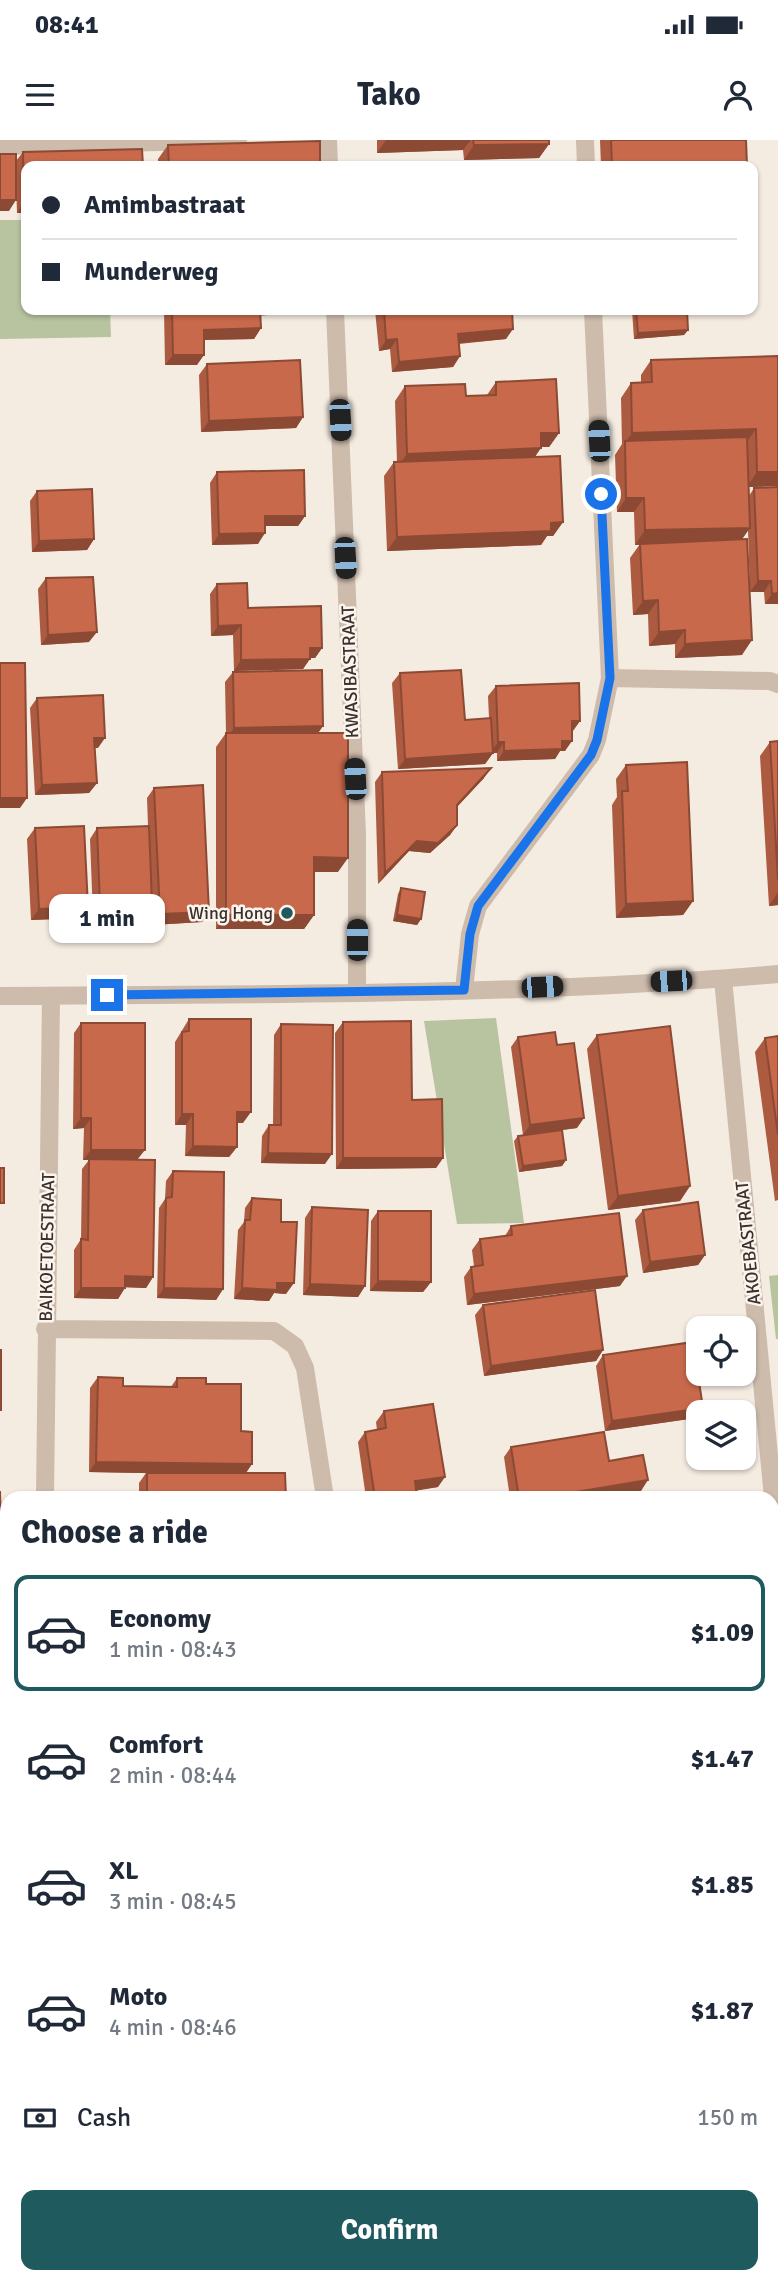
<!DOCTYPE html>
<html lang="en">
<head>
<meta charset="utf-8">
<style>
	body { margin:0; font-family:Signika,sans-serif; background:#f6f6f7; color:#1f2937; height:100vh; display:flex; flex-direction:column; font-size:26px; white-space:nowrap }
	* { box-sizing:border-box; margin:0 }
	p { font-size:23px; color:#747a83 }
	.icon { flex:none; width:38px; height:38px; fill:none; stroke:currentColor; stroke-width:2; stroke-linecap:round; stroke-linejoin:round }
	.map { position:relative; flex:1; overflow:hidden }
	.panel { position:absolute; left:0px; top:1351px; width:779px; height:793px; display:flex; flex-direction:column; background:#fff; border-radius:21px 21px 0 0; box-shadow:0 2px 5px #0004 }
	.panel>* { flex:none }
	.hud { position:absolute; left:21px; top:21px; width:737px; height:154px; border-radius:14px; box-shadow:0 2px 5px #0004; display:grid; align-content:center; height:154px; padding:0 21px; background:#fff }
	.buttons { position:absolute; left:686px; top:1176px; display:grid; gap:14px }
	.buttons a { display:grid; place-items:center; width:70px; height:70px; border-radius:14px; background:#fff; box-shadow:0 2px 5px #0004; font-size:35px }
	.end { position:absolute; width:32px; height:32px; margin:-16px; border:9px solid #1a73e8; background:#fff; box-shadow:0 0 0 4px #fff }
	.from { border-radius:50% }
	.bubble { position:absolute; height:49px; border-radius:14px; background:#fff; box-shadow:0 2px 5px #0004; font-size:23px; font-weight:700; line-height:49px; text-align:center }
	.car { position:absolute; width:21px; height:42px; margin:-21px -10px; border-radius:9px; box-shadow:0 0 5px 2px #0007; background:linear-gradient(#222 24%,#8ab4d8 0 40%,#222 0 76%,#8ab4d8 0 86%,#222 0) }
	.hud b { display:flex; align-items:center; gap:24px; height:66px; font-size:26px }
	.hud b+b { border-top:2px solid #e0e1e3 }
	.hud i { width:18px; height:18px; background:#1f2937 }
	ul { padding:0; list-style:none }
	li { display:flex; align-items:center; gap:21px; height:116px; margin:0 14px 10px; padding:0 7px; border:4px solid transparent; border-radius:14px }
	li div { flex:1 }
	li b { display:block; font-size:26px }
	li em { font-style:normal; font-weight:700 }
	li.active { border-color:#1f5a5e }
	li>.icon { width:63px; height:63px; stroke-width:1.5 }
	h2 { padding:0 21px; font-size:32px; line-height:84px }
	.pay { display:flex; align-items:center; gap:18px; height:77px; padding:0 21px; font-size:26px }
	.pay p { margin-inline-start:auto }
	.button { display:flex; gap:14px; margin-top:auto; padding:14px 21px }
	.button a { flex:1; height:80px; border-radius:14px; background:#1f5a5e; color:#fff; font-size:28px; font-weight:700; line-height:80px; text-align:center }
	.status { display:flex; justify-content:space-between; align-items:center; height:49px; padding:0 35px; background:#fff; direction:ltr }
	.status svg { height:19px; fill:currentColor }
	header { display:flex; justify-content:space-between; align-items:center; height:91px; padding:0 21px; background:#fff; font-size:32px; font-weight:700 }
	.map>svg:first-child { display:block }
	.green { fill:#b8c4a0 }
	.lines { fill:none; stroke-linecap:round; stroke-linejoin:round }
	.minor { stroke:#cdbbac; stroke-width:18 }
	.wall { fill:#ac5a40 }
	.shaded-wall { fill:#8c4a34 }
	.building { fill:#c8694b; stroke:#8c4a34; stroke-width:2 }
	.route { stroke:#1a73e8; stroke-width:9 }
	.poi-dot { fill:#1f5a5e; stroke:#fbf5ee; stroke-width:2.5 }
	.labels { text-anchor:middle; stroke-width:5; stroke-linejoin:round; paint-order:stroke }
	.street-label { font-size:18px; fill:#3b302b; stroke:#fbf5ee }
	.poi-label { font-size:18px; fill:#3b302b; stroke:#fbf5ee; text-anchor:end }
</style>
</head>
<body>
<div class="status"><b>08:41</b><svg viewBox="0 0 49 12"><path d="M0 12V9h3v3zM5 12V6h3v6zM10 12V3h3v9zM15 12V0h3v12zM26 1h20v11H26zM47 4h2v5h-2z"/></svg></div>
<header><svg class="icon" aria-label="menu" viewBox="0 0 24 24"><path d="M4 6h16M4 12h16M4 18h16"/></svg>Tako<svg class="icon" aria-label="person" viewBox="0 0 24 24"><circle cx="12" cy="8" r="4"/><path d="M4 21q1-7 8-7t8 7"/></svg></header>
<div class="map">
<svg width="778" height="2143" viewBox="0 0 778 2143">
	<rect width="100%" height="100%" fill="#f4ebe1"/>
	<path class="green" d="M0,80H26V170H110L111,197L0,199Z
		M496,878L524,1083L457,1084L424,881Z
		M778,1135V1199H776L769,1136Z
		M389,2137H579L580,2143H390Z
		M605,2137H735V2143H606Z"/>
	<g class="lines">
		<path class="minor" d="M328,0L329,26
			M585,0L586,26
			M0,6L238,0
			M335,170L357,695V852
			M610,538L770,541L778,544
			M723,839L778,1409
			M464,850L470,794L478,766L591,615L597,600L610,538L593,170
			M0,856C259,854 520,856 778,834
			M45,1189L274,1191L295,1206L305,1228L325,1358
			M45,1358L51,856
			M0,1814H7
			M590,2137L591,2143"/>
	</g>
	<path class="wall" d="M377,0H549V4L539,18L464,20L463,10L377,13Z
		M600,0H746L747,26H601Z
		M168,5L320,26H158V19Z
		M23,12L26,73H17L16,38L9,71L16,21Z
		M164,170H272L268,175H261V188L254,199L204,200L197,225H165Z
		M375,170H512L506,199L459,204L460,216L453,227L392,232L390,209L379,211Z
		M632,170H687L688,190L684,195L634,199Z
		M778,216V346L748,347L749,356L754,348L778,347V464H765L764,452H750L748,390L742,399V515L675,518V504L649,506L648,474L633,475L630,418L640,404L635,405L634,372H617L615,315L622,304L621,258L631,243H641V235L651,220Z
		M207,224L303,277L296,288L201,292L199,235Z
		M496,242L559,293L549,307H541L535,317L563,382L553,396H547L541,405L387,411L384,336L394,322H397L395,261L405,246L466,256L487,255Z
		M217,332L305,376L298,386H265L258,404L212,405L210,343Z
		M37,351L94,399L87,410L32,412L30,361Z
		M46,438L89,502L41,505L38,449Z
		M217,444L248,468L322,508L315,518H310L303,529L234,531L233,495L211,496L210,454Z
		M233,532L323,586L318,593L338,732H314V775L304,789H216V607L226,593L225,542Z
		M400,533L465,580L489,578L488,556L496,546L580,581L572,591L565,611H560L555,619L497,621V613H493L485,624L398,629L392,543Z
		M37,558L98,608H95L97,643L89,653L35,655L30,568Z
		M778,601V765L769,766L760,616L770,602Z
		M626,625L693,761L683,775L616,778L612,665L617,657L616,639Z
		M382,632L484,638L457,667V685L450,695L430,713L409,711L378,744L375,642Z
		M154,648L209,772L202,782L152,785V764L145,774L93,776L90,699L97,688L148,686L147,658Z
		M35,688L80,778L31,780L27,699Z
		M401,748L421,779L417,785L393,781L398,754Z
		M189,879L243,983H237V1007L229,1017L185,1016L186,985H175V902Z
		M343,882L412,960L443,1018L436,1028L336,1029L335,893Z
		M81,883L138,1020L153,1137L146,1148L125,1147L118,1159L74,1158V1110L81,1099L82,1029L89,1020H83L84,988L73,989L74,893Z
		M281,884L325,1024L261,1023L262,996L269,985H273L274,895Z
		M597,895L690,1046L680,1061L608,1070L587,909Z
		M778,896V1060L775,1061L755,912L765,898Z
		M518,897L557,905L577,988L562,990L566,1020L562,1026L519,1032L514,1001L518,996L523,995L511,907Z
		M173,1031L223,1149L216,1160L157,1158L159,1068L165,1059L166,1041Z
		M252,1058L281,1082L286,1154L274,1153L269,1161L234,1159L238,1090L244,1082L245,1068Z
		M312,1067L365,1146L358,1157L303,1155L305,1078Z
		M643,1070L705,1115L698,1125L643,1133L635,1080Z
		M378,1071L431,1142L423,1152L370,1151L371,1081Z
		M511,1086L620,1146L467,1165L464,1137L471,1127L474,1126L472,1110L480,1099L505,1096Z
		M483,1165L603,1210L596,1221L484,1236L475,1175Z
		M603,1215L700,1272L696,1278L605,1291L596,1226Z
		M98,1237L123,1246L171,1247L177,1238L206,1244L241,1291L252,1324L246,1333L286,1358H139V1343L146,1333L89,1332L90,1248Z
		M384,1271L438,1347L416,1350V1358H366L358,1302L365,1292L377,1290L376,1282Z
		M511,1307L609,1321L641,1351L596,1358H510L504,1317Z
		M4,1853L7,1979H0V1859Z
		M778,1871V1897L772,1890V1880Z
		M778,1922V1992L772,1987V1929Z
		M745,2137H772L778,2143H746Z"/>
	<path class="shaded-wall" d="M386,0H471L463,10L377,13Z
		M549,4L539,18L464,20L474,5Z
		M0,60H16L9,71H0Z
		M24,62H26V73H17Z
		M257,170H272L268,175L253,176Z
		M261,188L254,199L197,200L204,190Z
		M513,189L506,199L451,204L458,194Z
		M688,190L684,195L634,199L638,193Z
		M397,199L390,209L379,211L386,200Z
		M173,215H204L197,225H165Z
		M460,216L453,227L392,232L399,222Z
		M303,277L296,288L201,292L209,281Z
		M756,289L746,303H625L632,293Z
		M541,293H559L549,307H531Z
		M541,308L531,322L397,328L407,314Z
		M757,332H778V346L747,347Z
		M626,358H644L634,372H617Z
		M265,376H305L298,386H257Z
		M563,382L553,396H547L541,405L387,411L397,397Z
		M750,388L740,402L635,405L645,390Z
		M265,393L258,404L212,405L219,394Z
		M94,399L87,410L32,412L39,401Z
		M758,441H771L764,452H750Z
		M778,453V464H765L772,454Z
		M658,460L648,474L633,475L643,461Z
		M241,485L233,495L211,496L218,486Z
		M685,490L675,504L649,506L659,492Z
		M97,492L89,502L41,505L48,495Z
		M752,500L742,515L675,518L685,504Z
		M310,508H322L315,518H302Z
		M310,519L303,529L234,531L241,520Z
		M572,581H580L573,591L564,592Z
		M323,586L315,597L227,598L234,588Z
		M94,598H105L98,608H87Z
		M562,601H572L565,611H560L555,619L497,621L504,611Z
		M498,602H504L497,613H490Z
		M493,613L485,624L398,629L405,619Z
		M491,628L484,638L449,675L457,665Z
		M97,643L89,653L35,655L42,645Z
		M0,658H27L20,668H0Z
		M457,685L450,695L430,713L409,711L378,744L385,733L417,701Z
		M314,717L348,718L338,732H304Z
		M778,752V765L769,766Z
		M693,761L683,775L616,778L626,764Z
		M152,764L145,774L93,776L100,765Z
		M88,767L80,778L31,780L39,769Z
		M209,772L202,782L152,785L160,774Z
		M226,775H314L304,789H216Z
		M397,775L421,779L417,785L393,781Z
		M237,972H251L243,983H230Z
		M182,974H193L186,985H175Z
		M81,978H91L84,988L73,989Z
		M584,978L577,988L523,995L530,985Z
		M193,1006L237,1007L229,1017L185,1016Z
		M91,1010H145L137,1020H83Z
		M268,1013L332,1014L325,1024L261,1023Z
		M343,1018H443L436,1028L336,1029Z
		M566,1020L562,1026L519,1032L523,1026Z
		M690,1046L680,1061L608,1070L618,1056Z
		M705,1115L698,1125L643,1133L650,1122Z
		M125,1136L153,1137L146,1148L118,1147Z
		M627,1136L620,1146L467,1165L474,1154Z
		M378,1141L431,1142L423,1152L370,1151Z
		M277,1143H294L286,1154L274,1153L269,1161L234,1159L242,1148Z
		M310,1144L365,1146L358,1157L303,1155Z
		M81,1148H125L118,1159L74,1158Z
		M164,1148L223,1149L216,1160L157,1158Z
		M603,1210L596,1221L484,1236L491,1226Z
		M703,1268L700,1272H698L696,1278L605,1291L612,1281Z
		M96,1322L252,1324L244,1335L89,1332Z
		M445,1337L438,1347L408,1352L415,1341Z
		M648,1340L641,1351L596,1358H540Z
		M0,1552H7V1562H0Z
		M0,1669H7V1671L1,1680H0Z
		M778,1849V1859L772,1860V1850Z
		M0,1969H7V1979H0Z
		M0,2118H7V2128H0Z"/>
	<path class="building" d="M473,0H549V4L474,5Z
		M611,0H746L747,26H625V25L612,26Z
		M320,1V26H169L168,5Z
		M142,9L143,26H26V62H24L23,12Z
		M0,14H16V60H0Z
		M475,23V26H404Z
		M172,170H260L261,188L204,190V215H173Z
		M384,170H512L513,189L458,194L460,216L399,222L397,199L386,200Z
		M636,170H687L688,190L638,193Z
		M778,216V332H757L756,289L632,293L631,243L652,242L651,220Z
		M300,220L303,277L209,281L207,224Z
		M556,239L559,293H541V308L407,314L405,246L465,244L466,256L496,255V242Z
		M747,297L750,388L645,390L644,358H626L625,301Z
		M560,316L563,382L551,383V391L397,397L394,322Z
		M304,330L305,376H265V393L219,394L217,332Z
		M778,347V453L772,454L771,441H758L754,348Z
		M92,349L94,399L39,401L37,351Z
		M747,399L752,500L685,504V490L659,492L658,460L643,461L640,404Z
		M93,437L97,492L48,495L46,438Z
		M247,443L248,468L321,466L322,508H310V519L241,520V485L218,486L217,444Z
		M0,523H25L27,658H0Z
		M322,530L323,586L234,588L233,532Z
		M461,530L465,580L491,578L493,613L405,619L400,533Z
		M579,543L580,581H572V601H562V609L504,611V602H498L496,546Z
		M103,555L105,598H94L97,643L42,645L37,558Z
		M226,593H348V718L314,717V775H226Z
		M778,601V740L770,602Z
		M687,622L693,761L626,764L622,651H628L626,625Z
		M491,628L457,665V685L438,703L417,701L385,733L382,632Z
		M203,645L209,772L160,774L154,648Z
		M84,686L88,767L39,769L35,688Z
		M149,686L152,764L100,765L97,688Z
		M401,748L425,752L421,779L397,775Z
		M189,879H251V972H237V1007L193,1006V974H182V892L189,891Z
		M411,881L412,960L442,959L443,1018H343V882Z
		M81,883H145V1010H91V978H81Z
		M281,884L333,885L332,1014L268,1013L269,985H281Z
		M670,886L690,1046L618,1056L597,895Z
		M555,892L557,905L574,903L584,978L530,985L518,897Z
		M778,896V995L765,898Z
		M562,990L566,1020L523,1026L518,996Z
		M89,1019L155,1020L153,1137L125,1136V1148H81V1099L88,1100Z
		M0,1028H4V1063H0Z
		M173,1031L224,1032L223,1149L164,1148L166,1058L172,1057Z
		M252,1058L281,1060V1082H297L294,1143H277V1150L242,1148L245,1080H250Z
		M698,1062L705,1115L650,1122L643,1070Z
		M312,1067L368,1070L365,1146L310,1144Z
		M378,1071H431V1142L378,1141Z
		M619,1073L627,1136L474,1154L471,1127L483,1125L480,1099L512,1095L511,1086Z
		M595,1150L603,1210L491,1226L483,1165Z
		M693,1202L703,1268L612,1281L603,1215Z
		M0,1210H1V1270H0Z
		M98,1237L123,1238V1246L177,1247V1238H206V1244H241V1291L252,1292V1324L96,1322Z
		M433,1264L445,1337L415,1341L417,1357L407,1358H375L365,1292L386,1288L384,1271Z
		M604,1292L609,1321L643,1315L648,1340L540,1358H519L511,1307Z
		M147,1333H285L286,1358H147Z
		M0,1351L1,1388H0Z
		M0,1499H2V1505H7V1552H0Z
		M0,1644H7V1669H0Z
		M778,1758V1849L772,1850V1759Z
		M4,1853H7V1969H0V1862H4Z
		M778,1922V1969L772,1964V1929Z
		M7,2037V2118H0V2038Z
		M778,2059V2143H754L753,2137H772V2060Z
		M350,2137H389L390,2143H324L323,2140Z"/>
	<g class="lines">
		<path class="route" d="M107,855L464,850L470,794L478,766L591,615L597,600L610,538L601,354"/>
	</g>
	<circle class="poi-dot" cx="287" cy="773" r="7"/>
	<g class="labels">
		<g class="street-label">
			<text transform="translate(350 532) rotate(-92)" y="6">KWASIBASTRAAT</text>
			<text transform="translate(748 1103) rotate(-96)" y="6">AKOEBASTRAAT</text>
			<text transform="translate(47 1107) rotate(-89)" y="6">BAIKOETOESTRAAT</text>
		</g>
		<g class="poi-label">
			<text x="273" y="779">Wing Hong</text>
		</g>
	</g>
</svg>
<div class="buttons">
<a><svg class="icon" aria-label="locate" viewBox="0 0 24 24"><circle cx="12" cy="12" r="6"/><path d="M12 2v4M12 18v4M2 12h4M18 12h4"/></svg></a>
<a><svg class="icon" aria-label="layers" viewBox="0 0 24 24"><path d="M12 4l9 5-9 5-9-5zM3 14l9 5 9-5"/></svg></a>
</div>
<i class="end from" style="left:601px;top:354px"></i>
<i class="end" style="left:107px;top:855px"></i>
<div class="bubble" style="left:49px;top:754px;width:116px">1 min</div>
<i class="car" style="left:340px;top:280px;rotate:177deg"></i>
<i class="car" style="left:599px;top:301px;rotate:357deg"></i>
<i class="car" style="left:345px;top:418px;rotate:177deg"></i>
<i class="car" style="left:355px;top:639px;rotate:357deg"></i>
<i class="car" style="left:357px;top:800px;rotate:0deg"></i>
<i class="car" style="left:671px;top:841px;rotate:267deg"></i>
<i class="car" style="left:542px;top:847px;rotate:87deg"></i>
<div class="hud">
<b><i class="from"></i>Amimbastraat</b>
<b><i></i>Munderweg</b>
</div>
<section class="panel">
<h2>Choose a ride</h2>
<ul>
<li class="active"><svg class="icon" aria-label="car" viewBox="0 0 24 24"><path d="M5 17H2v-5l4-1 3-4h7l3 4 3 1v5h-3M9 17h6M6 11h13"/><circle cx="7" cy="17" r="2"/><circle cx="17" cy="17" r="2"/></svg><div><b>Economy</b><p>1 min · 08:43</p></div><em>$1.09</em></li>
<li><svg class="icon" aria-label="car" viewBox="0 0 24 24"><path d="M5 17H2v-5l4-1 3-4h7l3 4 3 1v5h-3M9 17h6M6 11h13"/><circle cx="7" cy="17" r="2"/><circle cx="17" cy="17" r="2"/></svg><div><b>Comfort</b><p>2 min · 08:44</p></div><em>$1.47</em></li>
<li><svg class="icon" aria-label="car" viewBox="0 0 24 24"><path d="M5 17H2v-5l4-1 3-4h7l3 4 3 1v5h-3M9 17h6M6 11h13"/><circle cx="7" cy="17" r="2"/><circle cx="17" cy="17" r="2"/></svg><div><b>XL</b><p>3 min · 08:45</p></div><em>$1.85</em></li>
<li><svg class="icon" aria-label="car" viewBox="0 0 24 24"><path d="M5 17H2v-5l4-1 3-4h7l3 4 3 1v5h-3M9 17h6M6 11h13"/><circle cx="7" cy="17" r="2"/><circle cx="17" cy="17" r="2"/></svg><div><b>Moto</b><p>4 min · 08:46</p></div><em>$1.87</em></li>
</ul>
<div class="pay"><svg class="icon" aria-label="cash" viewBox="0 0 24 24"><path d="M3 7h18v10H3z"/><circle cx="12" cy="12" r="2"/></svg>Cash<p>150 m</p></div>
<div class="button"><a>Confirm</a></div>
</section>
</div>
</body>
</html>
